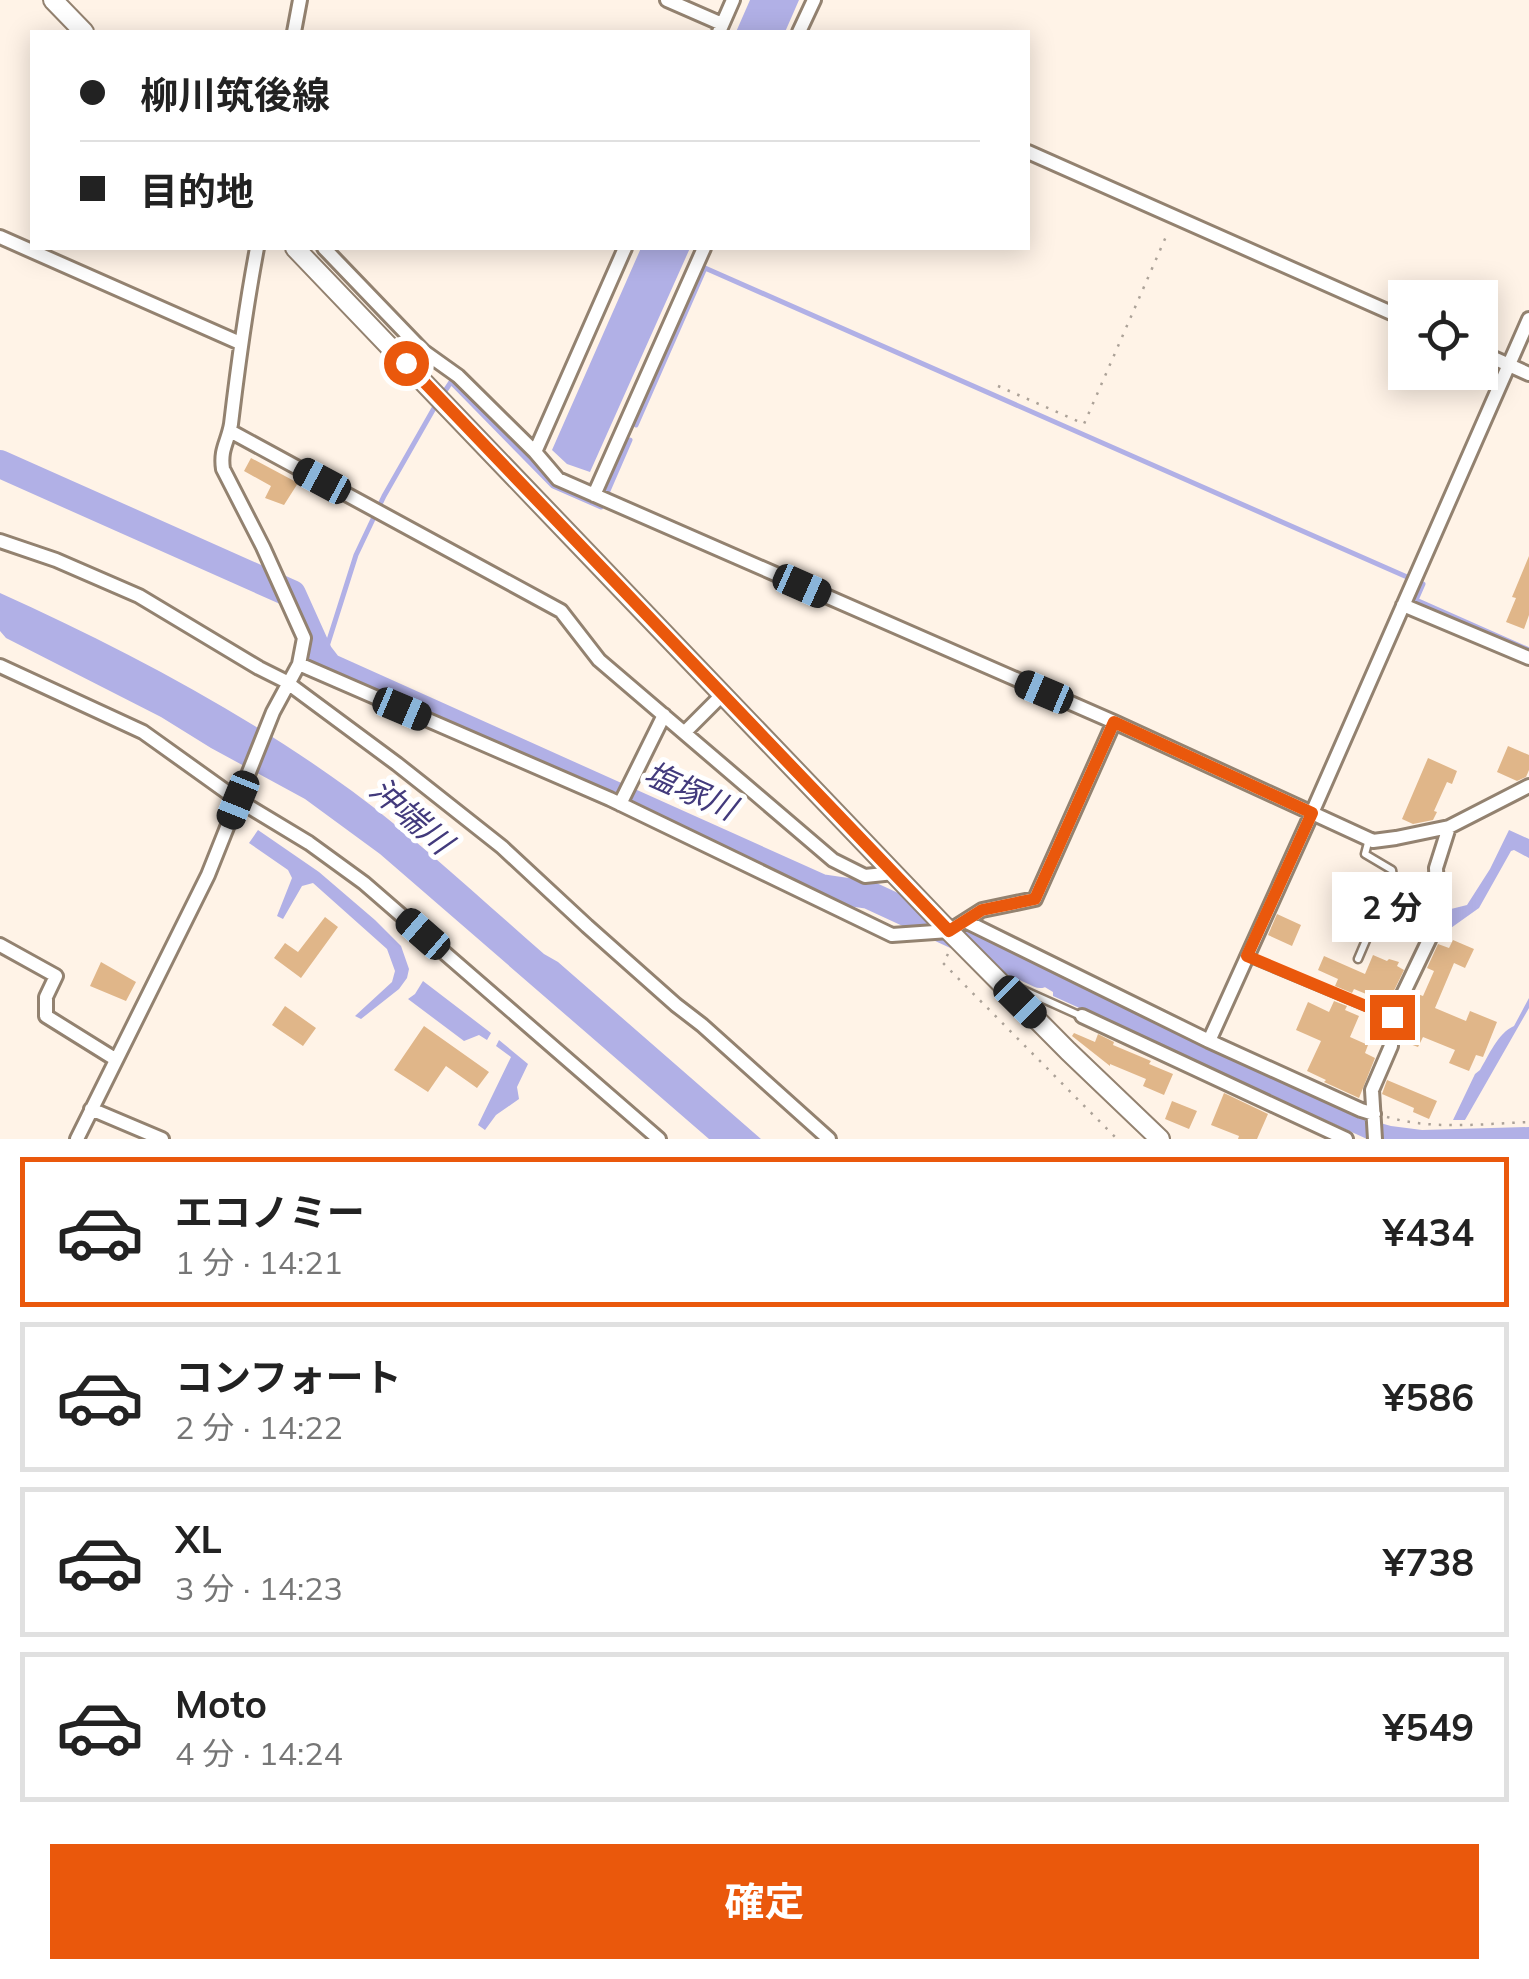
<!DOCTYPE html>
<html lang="ja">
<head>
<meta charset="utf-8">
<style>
	body { margin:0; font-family:Mulish,"Noto Sans JP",sans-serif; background:#f2f2f2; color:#222; height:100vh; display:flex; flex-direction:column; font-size:38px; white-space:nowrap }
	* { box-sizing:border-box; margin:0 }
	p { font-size:32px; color:#767676 }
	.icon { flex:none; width:55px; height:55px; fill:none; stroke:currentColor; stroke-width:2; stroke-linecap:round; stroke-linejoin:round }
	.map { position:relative; height:1139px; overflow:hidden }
	.sheet { display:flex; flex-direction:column; background:#fff; flex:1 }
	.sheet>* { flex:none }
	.hud { position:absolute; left:30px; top:30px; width:1000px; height:220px; border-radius:0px; box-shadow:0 5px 25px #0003; display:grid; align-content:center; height:220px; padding:0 50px; background:#fff }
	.tools { position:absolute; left:1388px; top:280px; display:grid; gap:20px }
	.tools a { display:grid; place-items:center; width:110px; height:110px; border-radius:0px; background:#fff; box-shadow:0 5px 25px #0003; font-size:50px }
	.end { position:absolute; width:45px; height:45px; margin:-22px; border:12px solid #ea580c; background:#fff; box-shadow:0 0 0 5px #fff }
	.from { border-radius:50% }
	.bubble { position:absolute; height:70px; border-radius:0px; background:#fff; box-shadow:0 5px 25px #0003; font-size:32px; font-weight:700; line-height:70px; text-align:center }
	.car { position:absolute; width:30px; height:60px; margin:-30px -15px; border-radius:12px; box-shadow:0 0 8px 2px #0007; background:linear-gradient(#222 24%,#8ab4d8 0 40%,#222 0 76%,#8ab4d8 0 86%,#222 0) }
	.hud b { display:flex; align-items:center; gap:35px; height:95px; font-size:38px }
	.hud b+b { border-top:2px solid #e0e0e0 }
	.hud i { width:25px; height:25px; background:#222 }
	ul { padding:18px 0 0; list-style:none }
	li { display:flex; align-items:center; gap:30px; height:150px; margin:0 20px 15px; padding:0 30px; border:5px solid #e0e0e0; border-radius:0px }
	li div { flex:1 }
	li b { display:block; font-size:38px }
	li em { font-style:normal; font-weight:700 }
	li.current { border-color:#ea580c }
	li>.icon { width:90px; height:90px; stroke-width:1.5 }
	.button { display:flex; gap:20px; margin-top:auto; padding:20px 50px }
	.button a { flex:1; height:115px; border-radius:0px; background:#ea580c; color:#fff; font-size:40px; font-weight:700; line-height:115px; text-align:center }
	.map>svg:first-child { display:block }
	.water { fill:#b1b0e6 }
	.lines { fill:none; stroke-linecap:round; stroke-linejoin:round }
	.stream { stroke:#b1b0e6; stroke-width:5 }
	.river { stroke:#b1b0e6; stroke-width:28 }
	.building { fill:#e0b689 }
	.lane-casing { stroke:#938270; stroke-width:11 }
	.street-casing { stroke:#938270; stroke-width:18 }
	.secondary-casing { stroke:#938270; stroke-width:22 }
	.path { stroke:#aca298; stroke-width:2.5; stroke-dasharray:2.5 8; stroke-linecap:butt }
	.lane { stroke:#fff; stroke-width:6 }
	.street { stroke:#fff; stroke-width:12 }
	.secondary { stroke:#fff; stroke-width:18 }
	.route { stroke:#ea580c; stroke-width:12 }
	.labels { text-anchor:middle; stroke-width:10; stroke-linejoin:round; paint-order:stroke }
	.water-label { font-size:32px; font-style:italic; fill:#423a7c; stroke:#fff }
</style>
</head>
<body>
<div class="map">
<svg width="1529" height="1139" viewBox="0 0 1529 1139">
	<rect width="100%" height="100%" fill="#fff3e7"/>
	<path class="water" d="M750,0H799L785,32H736Z
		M641,248H690L590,472L567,464L552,450Z
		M0,593C118,646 247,714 352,791C419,841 481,899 544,954L558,962L761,1139H709L380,854L305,799L211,748L161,717L6,638L0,631Z
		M258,830L319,872L375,920L401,946L409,969L407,978L399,989L361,1019L355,1016L392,982L395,971L387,949L313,883L302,886L283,919L277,916L292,878L288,870L249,843Z
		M1509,830L1529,839V858L1514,850L1511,851L1479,908L1441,935L1438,931L1447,910L1467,905L1490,869Z
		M1007,948L1240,1064L1366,1119L1391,1126L1422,1130L1529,1127V1139H1367L1053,996V992L1010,966Z
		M423,981L491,1033L487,1040L479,1035L464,1041L408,999L415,994Z
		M1529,998V1008L1465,1120H1453L1475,1074L1480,1070C1489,1055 1498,1033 1514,1026Z
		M499,1040L528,1064L517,1087L519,1099L496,1115L485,1130L478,1125L511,1057L496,1046Z"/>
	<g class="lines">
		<path class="stream" d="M443,394L451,382L553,486L601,507
			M636,425L705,268L1423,584L1416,600L1529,650
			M607,493L630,440
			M323,659L356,555L384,496L437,403"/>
		<path class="river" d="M0,464L292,594L319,654L329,667L821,888L869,895L1040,974"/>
	</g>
	<path class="building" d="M251,458L298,483L284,505L265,498L271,486L244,471Z
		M1529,556V615L1524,629L1506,622L1516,598L1512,597Z
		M1508,746L1529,755V770L1526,777L1517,781L1497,772Z
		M1428,758L1457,771L1452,784L1447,782L1434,811L1437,812L1433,820L1413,824L1402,819Z
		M1397,887L1427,897L1428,913L1423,928L1386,913Z
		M1277,914L1301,925L1292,946L1268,935Z
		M325,917L338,927L301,978L274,958L285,943L298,952Z
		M1453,940L1474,949L1465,968L1454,963L1435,1008L1466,1021L1470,1011L1497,1022L1483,1057L1476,1055L1469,1071L1449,1063L1455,1050L1423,1037L1418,1047L1407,1043L1414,1028L1406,1025L1408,1021L1403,1019L1415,993L1423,996L1434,971L1427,968L1438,944L1449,948Z
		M1373,955L1387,961L1389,959L1399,962L1397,966L1404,970L1388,1003L1354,989L1352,993L1340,988L1335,986L1338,979L1318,970L1324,956L1365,974Z
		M101,962L136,982L126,1001L90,986Z
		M1334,1001L1347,1006L1345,1010L1359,1016L1350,1037L1368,1045L1365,1053L1375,1058L1359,1098L1324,1082L1326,1080L1307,1071L1321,1041L1296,1030L1308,1002L1329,1012Z
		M285,1006L316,1028L303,1046L272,1025Z
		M424,1026L489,1072L477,1088L446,1066L428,1092L394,1070Z
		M1074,1033L1095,1042L1098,1034L1114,1042L1113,1045L1151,1061L1149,1064L1173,1074L1164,1095L1143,1086L1146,1079L1110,1064V1066L1072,1036Z
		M1387,1080L1437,1101L1429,1119L1413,1112L1414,1108L1382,1094Z
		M1224,1093L1268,1114L1257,1139H1238L1239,1136L1211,1125Z
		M1172,1101L1197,1111L1189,1129L1165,1119Z"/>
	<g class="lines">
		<defs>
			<path id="lane" d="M1247,957L1391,1017
				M1358,959L1393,877L1392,870L1365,854L1369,839
				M1010,984L1081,1016"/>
			<path id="street" d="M667,0L722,24
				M294,32L300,0
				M719,32L733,0
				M799,32L814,0
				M1028,152L1405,319
				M0,237L240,343
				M324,248L423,351L458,376L535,452L558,479L1114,722L1373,841L1396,838L1449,827L1529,786
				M1480,352L1529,374
				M230,431L561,611L599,660L833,860L865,876L894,873
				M535,452L625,248
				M594,495L704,248
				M0,541L56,560L139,596L259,668L285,681L397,764L502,847L587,926L676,1005L702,1025L829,1139
				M1403,605L1529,658
				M299,664L610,799L892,935L949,931L982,910L1035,899L1114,722
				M0,666L143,732L238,800L309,843L364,883L659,1139
				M685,732L722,695
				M620,804L664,715
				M965,921L1209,1041L1361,1110L1374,1114
				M0,945L56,976L46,997V1016L115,1059
				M1082,1016L1346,1139
				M1209,1041L1312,813L1529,319
				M91,1109L162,1139
				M77,1139L208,875L273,712L299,664L304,638L263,547L223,469C220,449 228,442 231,424C238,365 246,306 257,248
				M1375,1139L1372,1090L1391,1046L1392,1017L1429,940L1438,914L1436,868L1449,827"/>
			<path id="secondary" d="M53,0L84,32
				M295,248L949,931L1068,1051L1160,1139"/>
		</defs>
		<use href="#lane" class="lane-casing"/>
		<use href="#street" class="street-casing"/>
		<use href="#secondary" class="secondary-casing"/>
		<path class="path" d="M998,386L1084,424L1168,232
			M948,954L943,963L1117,1139
			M1387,1117C1433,1130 1481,1124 1529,1122"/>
		<use href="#lane" class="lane"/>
		<use href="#street" class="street"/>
		<use href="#secondary" class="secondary"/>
	</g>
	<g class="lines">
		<path class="route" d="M406,363L949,931L982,910L1035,899L1114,722L1312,813L1247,956L1392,1017"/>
	</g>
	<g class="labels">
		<g class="water-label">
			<text transform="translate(690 791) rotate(24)" y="11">塩塚川</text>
			<text transform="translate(411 816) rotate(41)" y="11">沖端川</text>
		</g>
	</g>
</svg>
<div class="tools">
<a><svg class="icon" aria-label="locate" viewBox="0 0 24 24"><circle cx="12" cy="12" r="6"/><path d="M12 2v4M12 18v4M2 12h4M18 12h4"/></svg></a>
</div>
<i class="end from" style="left:406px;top:363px"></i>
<i class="end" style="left:1392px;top:1017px"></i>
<div class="bubble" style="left:1332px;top:872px;width:120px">2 分</div>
<i class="car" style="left:322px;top:481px;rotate:298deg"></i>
<i class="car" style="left:802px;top:586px;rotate:114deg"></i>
<i class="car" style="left:1044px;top:692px;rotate:293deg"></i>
<i class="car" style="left:402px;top:709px;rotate:113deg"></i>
<i class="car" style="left:238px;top:800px;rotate:202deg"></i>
<i class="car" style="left:423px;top:934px;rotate:311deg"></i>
<i class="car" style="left:1020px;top:1002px;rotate:135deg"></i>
<div class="hud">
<b><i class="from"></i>柳川筑後線</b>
<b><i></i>目的地</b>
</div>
</div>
<section class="sheet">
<ul>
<li class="current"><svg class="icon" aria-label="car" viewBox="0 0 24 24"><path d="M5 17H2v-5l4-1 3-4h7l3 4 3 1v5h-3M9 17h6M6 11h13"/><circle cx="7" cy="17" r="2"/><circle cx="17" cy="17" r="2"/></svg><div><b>エコノミー</b><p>1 分 · 14:21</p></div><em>¥434</em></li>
<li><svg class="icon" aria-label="car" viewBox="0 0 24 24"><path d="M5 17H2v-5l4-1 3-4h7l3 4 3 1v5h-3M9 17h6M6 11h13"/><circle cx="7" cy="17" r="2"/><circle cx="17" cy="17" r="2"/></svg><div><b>コンフォート</b><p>2 分 · 14:22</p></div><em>¥586</em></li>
<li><svg class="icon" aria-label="car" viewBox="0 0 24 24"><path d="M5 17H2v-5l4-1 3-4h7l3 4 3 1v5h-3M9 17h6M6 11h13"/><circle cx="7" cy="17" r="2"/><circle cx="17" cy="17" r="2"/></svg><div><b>XL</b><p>3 分 · 14:23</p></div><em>¥738</em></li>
<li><svg class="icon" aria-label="car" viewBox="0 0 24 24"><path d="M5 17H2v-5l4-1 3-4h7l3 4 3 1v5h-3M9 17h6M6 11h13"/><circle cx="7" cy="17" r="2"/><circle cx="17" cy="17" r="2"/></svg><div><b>Moto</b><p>4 分 · 14:24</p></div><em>¥549</em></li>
</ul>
<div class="button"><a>確定</a></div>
</section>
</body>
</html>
